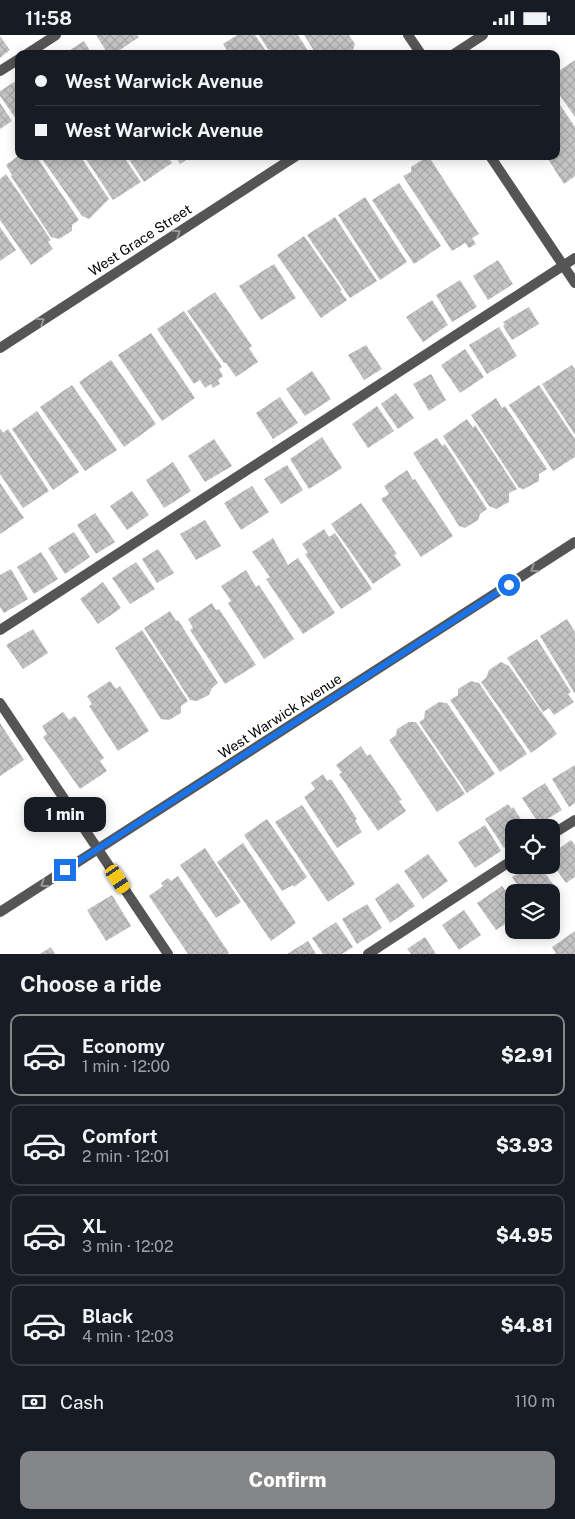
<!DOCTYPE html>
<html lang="en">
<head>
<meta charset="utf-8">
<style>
	body { margin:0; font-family:"Public Sans",sans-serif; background:#242831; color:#f1f3f6; height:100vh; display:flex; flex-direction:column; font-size:19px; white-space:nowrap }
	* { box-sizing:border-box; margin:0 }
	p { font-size:16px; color:#9ea1a6 }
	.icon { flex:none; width:28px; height:28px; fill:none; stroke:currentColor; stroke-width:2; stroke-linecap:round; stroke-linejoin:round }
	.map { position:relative; height:919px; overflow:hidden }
	.panel { display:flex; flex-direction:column; background:#171b24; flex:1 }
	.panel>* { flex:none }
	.hud { position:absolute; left:15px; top:15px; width:545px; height:110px; border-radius:10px; box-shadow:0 2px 12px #0003; display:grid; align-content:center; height:110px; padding:0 20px; background:#171b24 }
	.fabs { position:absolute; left:505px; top:784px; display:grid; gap:10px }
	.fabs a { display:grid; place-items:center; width:55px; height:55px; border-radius:10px; background:#171b24; box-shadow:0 2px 12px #0003; font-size:25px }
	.end { position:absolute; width:22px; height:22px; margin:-11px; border:6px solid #1a73e8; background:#fff; box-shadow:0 0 0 2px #fff }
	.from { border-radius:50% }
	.bubble { position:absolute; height:35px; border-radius:10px; background:#171b24; box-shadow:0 2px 12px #0003; font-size:16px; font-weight:800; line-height:35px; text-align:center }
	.car { position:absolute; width:15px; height:30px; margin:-15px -8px; border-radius:6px; box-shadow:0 0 4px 1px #0007; background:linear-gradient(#f5c518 24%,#345 0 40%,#f5c518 0 76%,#345 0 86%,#f5c518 0) }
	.hud b { display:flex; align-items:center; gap:18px; height:48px; font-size:19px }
	.hud b+b { border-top:1px solid #363941 }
	.hud i { width:12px; height:12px; background:#f1f3f6 }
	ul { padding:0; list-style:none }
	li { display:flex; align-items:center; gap:15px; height:82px; margin:0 10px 8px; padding:0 10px; border:2px solid #363941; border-radius:10px }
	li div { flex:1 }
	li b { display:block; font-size:19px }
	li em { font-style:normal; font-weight:800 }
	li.on { border-color:#858687 }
	li>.icon { width:45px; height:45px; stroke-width:1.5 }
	h2 { padding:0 20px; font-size:22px; line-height:60px }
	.pay { display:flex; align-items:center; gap:12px; height:55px; padding:0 20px; font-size:19px }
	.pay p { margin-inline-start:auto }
	.action { display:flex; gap:10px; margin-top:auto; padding:10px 20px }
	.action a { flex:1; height:58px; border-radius:10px; background:#858687; color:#fff; font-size:20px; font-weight:800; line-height:58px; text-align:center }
	.status { display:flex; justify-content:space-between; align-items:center; height:35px; padding:0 25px; background:#171b24; direction:ltr }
	.status svg { height:14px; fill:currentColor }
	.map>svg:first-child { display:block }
	.building { fill:url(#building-cross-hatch) }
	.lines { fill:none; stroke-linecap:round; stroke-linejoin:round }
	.lane { stroke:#555; stroke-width:10 }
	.street { stroke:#555; stroke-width:10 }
	.oneway { stroke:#999 }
	.route { stroke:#1a73e8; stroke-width:6 }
	.labels { text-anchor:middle; stroke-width:4.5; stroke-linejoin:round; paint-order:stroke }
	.street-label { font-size:14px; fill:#000; stroke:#fff }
</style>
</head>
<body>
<div class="status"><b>11:58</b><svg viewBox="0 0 49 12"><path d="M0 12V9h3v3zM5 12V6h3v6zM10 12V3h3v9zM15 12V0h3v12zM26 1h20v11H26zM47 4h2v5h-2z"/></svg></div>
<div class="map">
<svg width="575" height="919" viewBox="0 0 575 919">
	<defs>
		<pattern id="building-cross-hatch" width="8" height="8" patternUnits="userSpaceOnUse" patternTransform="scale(1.25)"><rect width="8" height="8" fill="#c4c4c4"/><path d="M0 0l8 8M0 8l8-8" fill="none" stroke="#a7a7a7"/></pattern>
	</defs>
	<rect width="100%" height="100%" fill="#fff"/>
	<path class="building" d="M96,0H137L139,2L114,19H108Z
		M237,0H255L268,19H229L223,9Z
		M259,0H298L310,19H271Z
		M304,0H349L355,9L353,15L348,19H316Z
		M0,1L10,15L0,23Z
		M84,6L92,19H64Z
		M575,25V82L556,55V38Z
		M19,44V82L16,84L0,61V56Z
		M556,64L575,92V141L564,149L546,121H556Z
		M0,68L12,86L0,94Z
		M18,121H36L79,185L72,190V196L59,204L51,202L11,141L12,140L6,130Z
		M40,121H80L109,164L89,184L82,181Z
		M84,121H123L141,147L113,165Z
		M127,121H167L172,128L144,147Z
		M175,121H192L180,129Z
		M422,125H431L479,199L472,203L476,209L469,213L465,208L452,216L403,141L411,137V132Z
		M6,139L51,205L48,207L53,214L31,230L0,185V144Z
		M399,148L441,211L414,229L372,165Z
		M365,162L407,227L380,245L338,180Z
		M335,182L377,246L350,263L307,200Z
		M0,192L16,215L0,226Z
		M304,201L342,255L340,256L347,265L321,283L277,220Z
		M498,225L513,249L488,265L473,241Z
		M274,229L296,263L261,285L239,251Z
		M460,245L477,272L452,287L436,260Z
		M215,257L252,311L249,313L258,327L236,342L226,328H224L187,276Z
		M432,265L448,290L423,307L406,282Z
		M529,272L539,289L512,305L503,291L505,290L503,287Z
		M184,276L222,332L219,334L223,341L218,345L220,349L213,353L211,349L205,353L200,345L194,349L157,294Z
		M499,292L517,321L487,339L469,310Z
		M151,298L195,363L162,386L118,320Z
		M366,310L382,334L364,345L348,320Z
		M465,314L484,342L460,358L441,330Z
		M111,325L156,389L124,412L79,347Z
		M572,330L575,335V400L542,349Z
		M312,336L331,364L305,381L286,354Z
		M431,339L446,365L429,376L413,349Z
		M72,350L117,415L85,436L40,372Z
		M539,350L575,404V422L553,436L509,370Z
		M396,358L414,383L398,394L381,369Z
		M280,362L298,388L273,404L256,378Z
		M496,363L502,373L505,371L547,434L539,439V446L524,454L519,453L471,380Z
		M377,371L394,396L368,413L352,389Z
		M37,376L79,437L53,455L12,394Z
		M467,384L473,393L475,390L517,454L509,458V467L496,474L489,471L443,401Z
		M1,394L3,398L8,394L49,456L23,473L0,439V395Z
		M322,402L342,433L309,454L290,424Z
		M437,403L442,411L445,409L487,474L480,479L478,485L465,493L459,491L413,418Z
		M214,404L232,431L205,447L188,421Z
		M173,427L191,456L164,473L146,445Z
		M287,430L303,455L281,469L264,444Z
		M407,435L413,445L415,444L453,501L421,522L381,464L389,459L384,451Z
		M0,448L24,483L0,499Z
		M252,451L269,477L241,495L224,468Z
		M132,456L149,480L127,495L110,471Z
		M361,468L397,519L394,520L401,530L373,549L331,489Z
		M95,478L115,507L96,519L77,490Z
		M205,485L221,511L196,525L180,499Z
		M324,494L329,502L335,498L372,554L341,574L305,519L308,518L302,509Z
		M74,497L90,522L65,539L48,513Z
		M273,503L288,530L298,523L335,578L303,599L266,544L270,542L252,517Z
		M158,514L174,538L157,548L142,524Z
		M41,517L58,544L34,559L17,532Z
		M136,527L155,554L130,569L112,543Z
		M11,534L28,564L4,578L0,572V540Z
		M246,535L256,552L259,550L294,604L264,624L228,568L231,566L221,551Z
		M103,547L121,573L98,589L80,564Z
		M212,568L216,575L219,574L256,630L225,649L190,595L193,593L188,584Z
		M170,576L176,586L178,585L218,648L212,653L209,660L197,666L190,665L144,593Z
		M567,584L575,597V659L540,601Z
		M33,594L48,618L23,634L6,610Z
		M142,595L188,666L181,671V678L169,685L161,684L115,613Z
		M537,604L571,657L568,659L574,667L554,680L549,673L543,677L507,623Z
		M501,627L509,631L557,699L531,718L481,647L486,643L489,635Z
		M110,646L116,654L120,651L149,696L118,716L89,671L92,669L87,661Z
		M471,646L479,648L527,719L500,737L450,665L458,660V654Z
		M439,667L447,668L495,739L467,758L419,687L424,684L425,676Z
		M63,677L69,685L75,681L104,723L100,726L107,736L80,754L43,702L47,699L42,691Z
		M409,687H416L465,759L437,777L389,705L396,700L397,694Z
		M0,688L24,725L0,741Z
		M361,711L367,721L370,719L402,765L399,766L406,776L378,796L339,739L342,738L336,730Z
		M575,730V768L569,772L552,744Z
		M323,739L327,746L331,744L357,784L355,785L362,797L337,813L304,762L315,754L311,748Z
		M545,748L562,775L539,789L522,763Z
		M508,769L512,774L513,772L526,792H514V807L504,813L485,784Z
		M302,770L355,849L328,867L275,787Z
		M267,784L307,842L294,852L293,850L282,856L244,800Z
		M485,790L501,816L475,833L458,807Z
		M571,805L575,810V842L566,848L551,827V819Z
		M243,808L296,888L271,906L217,827Z
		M205,813L241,867L216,883L180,830Z
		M428,819L448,846L423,864L404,836Z
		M530,830H539L556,853L550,858H523L512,842Z
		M178,841L229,918L227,919H188L149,861L163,851L161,848L168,843L171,846Z
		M398,848L415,871L390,888L375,864Z
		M502,851L514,868V883L496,895L477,868Z
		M112,860L131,891L106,906L87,875Z
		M367,869L382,893L357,909L342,884Z
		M464,875L481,900L459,915L442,890Z
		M336,887L353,912L342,919H323L312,903Z
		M575,896V919H553L556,918L552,912Z
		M425,902L436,919H411L407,914Z
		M308,906L316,919H287Z
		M51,912L55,919H40Z"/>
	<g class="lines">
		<path class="lane" d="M27,19L56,0
			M0,36L19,24
			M0,595L575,223
			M0,668L168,919
			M551,800L575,785
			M368,919L514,824"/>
		<path class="street" d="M408,0L421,19
			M454,19L483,0
			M490,121L575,248
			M0,313L296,121
			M0,877L575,507"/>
	</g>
	<defs><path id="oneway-chevron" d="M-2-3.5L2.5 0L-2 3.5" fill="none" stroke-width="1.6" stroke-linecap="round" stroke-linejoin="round" transform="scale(1.25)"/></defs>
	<g class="oneway">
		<use href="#oneway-chevron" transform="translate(177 198) rotate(-33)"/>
		<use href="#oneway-chevron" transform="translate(41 286) rotate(-33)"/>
		<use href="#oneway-chevron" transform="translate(534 534) rotate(147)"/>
		<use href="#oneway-chevron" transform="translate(44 849) rotate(147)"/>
	</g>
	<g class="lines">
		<path class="route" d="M65,835L509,550"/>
	</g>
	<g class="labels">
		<g class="street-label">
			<text transform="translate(140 205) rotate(-33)" y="5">West Grace Street</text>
			<text transform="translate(280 681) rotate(-33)" y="5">West Warwick Avenue</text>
		</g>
	</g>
</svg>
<div class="fabs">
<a><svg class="icon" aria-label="locate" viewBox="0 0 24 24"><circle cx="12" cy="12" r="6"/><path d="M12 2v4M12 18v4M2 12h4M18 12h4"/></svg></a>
<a><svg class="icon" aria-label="layers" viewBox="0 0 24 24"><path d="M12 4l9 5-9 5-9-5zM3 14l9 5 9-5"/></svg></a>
</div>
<i class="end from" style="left:509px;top:550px"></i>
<i class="end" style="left:65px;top:835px"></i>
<div class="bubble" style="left:24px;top:762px;width:82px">1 min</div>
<i class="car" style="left:118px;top:844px;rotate:146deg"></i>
<div class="hud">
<b><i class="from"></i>West Warwick Avenue</b>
<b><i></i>West Warwick Avenue</b>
</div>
</div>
<section class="panel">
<h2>Choose a ride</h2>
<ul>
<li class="on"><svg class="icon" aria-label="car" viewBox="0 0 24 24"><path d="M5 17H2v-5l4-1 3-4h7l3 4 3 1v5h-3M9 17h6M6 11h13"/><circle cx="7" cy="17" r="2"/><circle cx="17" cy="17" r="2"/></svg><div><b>Economy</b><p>1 min · 12:00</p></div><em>$2.91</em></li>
<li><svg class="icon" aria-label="car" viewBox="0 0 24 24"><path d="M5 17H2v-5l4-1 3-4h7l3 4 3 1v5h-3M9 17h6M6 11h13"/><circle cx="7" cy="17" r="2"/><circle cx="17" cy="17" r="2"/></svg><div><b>Comfort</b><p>2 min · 12:01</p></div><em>$3.93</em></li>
<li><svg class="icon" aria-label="car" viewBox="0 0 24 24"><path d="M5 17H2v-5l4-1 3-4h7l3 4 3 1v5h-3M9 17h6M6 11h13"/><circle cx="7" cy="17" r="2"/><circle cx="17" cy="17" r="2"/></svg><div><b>XL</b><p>3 min · 12:02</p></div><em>$4.95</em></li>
<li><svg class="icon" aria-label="car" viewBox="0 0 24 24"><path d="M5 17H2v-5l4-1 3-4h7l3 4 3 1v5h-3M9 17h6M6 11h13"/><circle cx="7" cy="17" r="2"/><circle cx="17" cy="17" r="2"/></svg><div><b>Black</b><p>4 min · 12:03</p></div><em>$4.81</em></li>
</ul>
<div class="pay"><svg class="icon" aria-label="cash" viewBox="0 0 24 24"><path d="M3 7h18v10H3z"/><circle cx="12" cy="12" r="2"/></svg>Cash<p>110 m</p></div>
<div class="action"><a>Confirm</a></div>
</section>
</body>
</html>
